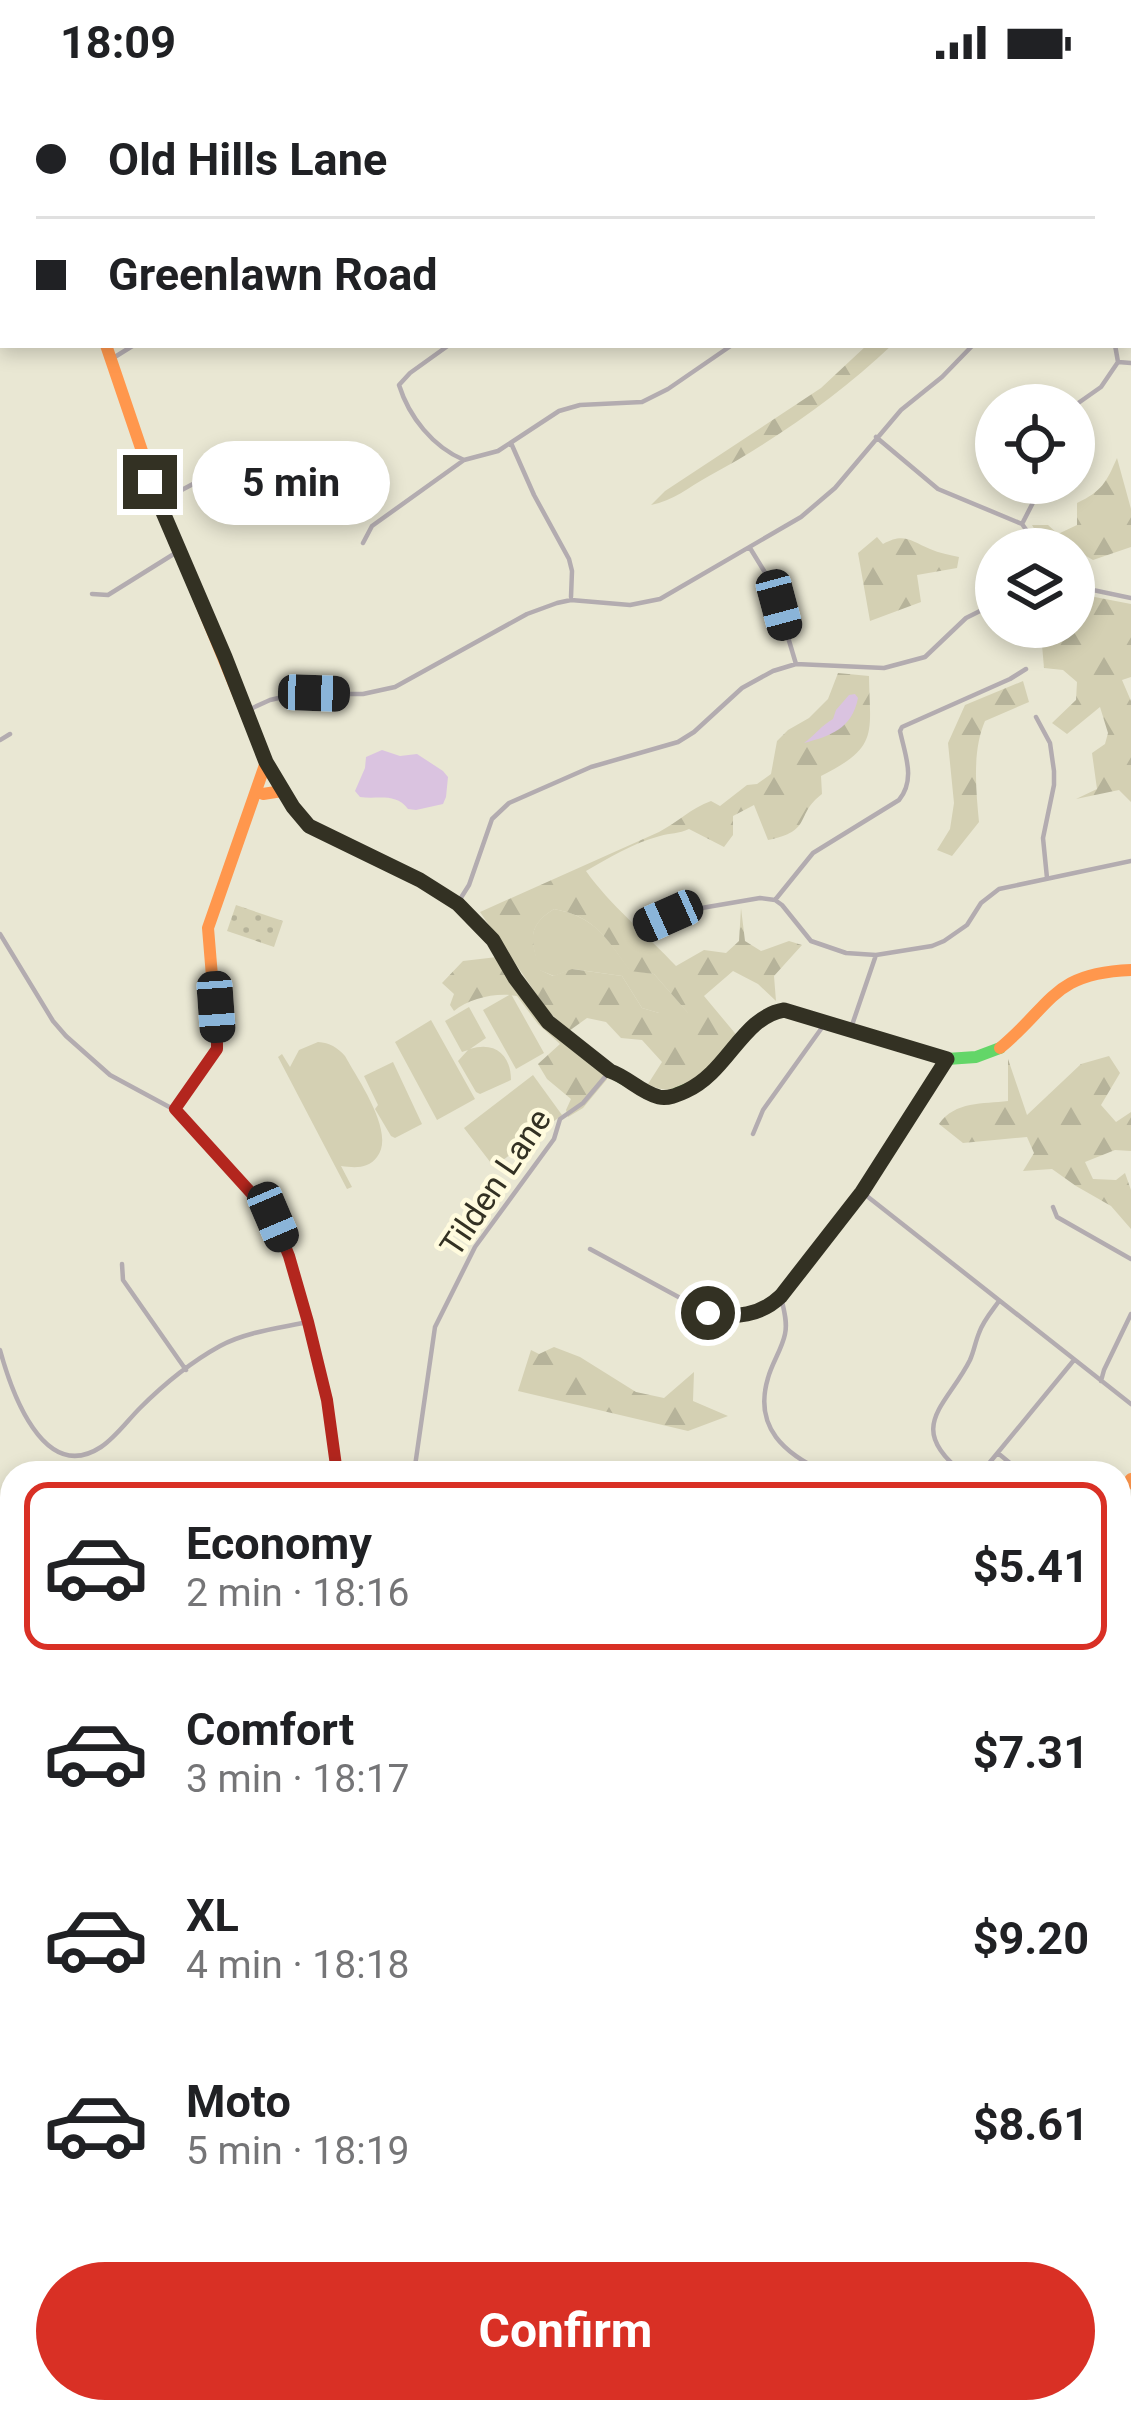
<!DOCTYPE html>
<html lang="en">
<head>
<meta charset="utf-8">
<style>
	body { margin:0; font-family:Roboto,sans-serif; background:#f2f2f2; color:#202124; height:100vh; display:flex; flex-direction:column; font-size:45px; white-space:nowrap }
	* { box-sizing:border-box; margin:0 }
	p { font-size:39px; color:#757577 }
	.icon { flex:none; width:66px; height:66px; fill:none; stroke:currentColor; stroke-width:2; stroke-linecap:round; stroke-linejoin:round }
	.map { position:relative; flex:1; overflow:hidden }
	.side { position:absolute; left:0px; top:1377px; width:1131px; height:963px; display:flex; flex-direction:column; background:#fff; border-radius:36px 36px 0 0; box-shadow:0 6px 18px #0003 }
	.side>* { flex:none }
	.guide { position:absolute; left:0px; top:0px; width:1131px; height:264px; box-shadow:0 6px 18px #0003; display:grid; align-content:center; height:264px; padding:0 36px; background:#fff }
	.tools { position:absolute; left:975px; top:300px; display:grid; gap:24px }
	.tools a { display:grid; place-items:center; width:120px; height:120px; border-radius:50%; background:#fff; box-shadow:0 6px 18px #0003; font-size:60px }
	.end { position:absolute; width:54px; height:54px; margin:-27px; border:15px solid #333123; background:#fff; box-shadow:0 0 0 6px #fff }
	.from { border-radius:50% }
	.bubble { position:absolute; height:84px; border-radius:42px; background:#fff; box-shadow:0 6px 18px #0003; font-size:39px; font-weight:700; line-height:84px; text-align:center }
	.car { position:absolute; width:36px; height:72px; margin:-36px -18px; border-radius:15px; box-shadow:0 0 9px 3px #0007; background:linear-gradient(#222 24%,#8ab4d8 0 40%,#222 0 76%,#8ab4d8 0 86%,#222 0) }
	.guide b { display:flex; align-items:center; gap:42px; height:114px; font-size:45px }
	.guide b+b { border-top:3px solid #e0e0e0 }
	.guide i { width:30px; height:30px; background:#202124 }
	ul { padding:21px 0 0; list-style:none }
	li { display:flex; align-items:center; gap:36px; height:168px; margin:0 24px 18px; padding:0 12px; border:6px solid transparent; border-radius:24px }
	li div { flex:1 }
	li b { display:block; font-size:45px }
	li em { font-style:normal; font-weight:700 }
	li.current { border-color:#d93025 }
	li>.icon { width:108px; height:108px; stroke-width:1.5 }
	.primary-button { display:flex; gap:24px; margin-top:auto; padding:24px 36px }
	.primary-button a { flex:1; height:138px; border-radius:72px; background:#d93025; color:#fff; font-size:48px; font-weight:700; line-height:138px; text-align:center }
	.status { display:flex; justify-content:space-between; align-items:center; height:84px; padding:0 60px; background:#fff; direction:ltr }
	.status svg { height:33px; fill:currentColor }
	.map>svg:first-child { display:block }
	.grass { fill:#d4d0b3 }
	.forest { fill:url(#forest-firs); fill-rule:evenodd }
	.park { fill:url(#park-dots) }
	.water { fill:#dac3e0 }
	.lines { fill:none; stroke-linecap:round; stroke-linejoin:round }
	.street { stroke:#b3acb0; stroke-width:4.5 }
	.fast { stroke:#63d668; stroke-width:12 }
	.slow { stroke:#ff974d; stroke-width:12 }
	.jam { stroke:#b3261e; stroke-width:12 }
	.rail { stroke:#afaca7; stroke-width:3; stroke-dasharray:15 15; stroke-linecap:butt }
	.route { stroke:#333123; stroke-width:15 }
	.labels { text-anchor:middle; stroke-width:9; stroke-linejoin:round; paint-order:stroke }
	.street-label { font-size:33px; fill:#333123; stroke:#fffbde }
</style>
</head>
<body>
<div class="status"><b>18:09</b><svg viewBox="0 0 49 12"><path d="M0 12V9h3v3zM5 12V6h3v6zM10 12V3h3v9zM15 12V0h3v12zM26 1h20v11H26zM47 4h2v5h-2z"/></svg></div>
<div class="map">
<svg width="1131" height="2338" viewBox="0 0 1131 2338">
	<defs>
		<pattern id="forest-firs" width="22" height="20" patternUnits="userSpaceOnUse" patternTransform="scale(3)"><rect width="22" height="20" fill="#d4d0b3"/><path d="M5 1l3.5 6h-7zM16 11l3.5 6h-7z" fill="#b6b39a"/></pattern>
		<pattern id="park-dots" width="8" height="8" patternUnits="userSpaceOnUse" patternTransform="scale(3)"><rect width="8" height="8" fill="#d4d0b3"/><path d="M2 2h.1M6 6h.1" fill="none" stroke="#b6b39a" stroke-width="1.8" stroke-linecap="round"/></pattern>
	</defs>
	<rect width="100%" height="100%" fill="#e9e7d3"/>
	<path class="grass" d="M554,825C596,833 606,854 630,886L654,890L690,931L659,929L642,924L622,892L573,885L554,892L539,886C532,857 525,843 554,825Z
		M511,910L544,969L516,985L483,926Z
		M469,923L486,954L470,965C495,957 511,971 511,996L480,1010L476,1008L458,977L468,966L462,968L445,937Z
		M431,936L475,1015L437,1036L395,958Z
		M318,958C330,959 337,963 345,972C358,996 396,1049 377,1073C368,1085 355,1084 341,1082L352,1103L347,1105L278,973L282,970L290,983L299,966Z
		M393,978L422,1040L395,1054L391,1052L375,1025L378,1021L364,992Z
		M533,991L562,1031L494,1083L464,1044Z
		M1131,2139V2196L1119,2205V2148Z"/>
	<path class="forest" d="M867,261H892C838,312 775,356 709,392C689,403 673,417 651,421L665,407L821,304Z
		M1117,374L1131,425V463L1093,476L1074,465H1046L1032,441H1048L1058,450L1077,441V419C1102,407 1106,399 1117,374Z
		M877,453L883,460C904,448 911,457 930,465C939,469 950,471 959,473L957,484L917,491L921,518L870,537L858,469Z
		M1074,509L1131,520V593L1122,596L1131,617V718L1119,706L1076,715L1097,705L1092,669L1105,660L1108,649L1100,623L1067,650L1052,639L1076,616L1077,598L1063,586L1044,584L1042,561L1060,558L1074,544Z
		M838,589L869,592C870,650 879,663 821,692L822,710C794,731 814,747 768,756L754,721L733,732V751L724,763L689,745C679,750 670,749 660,752C633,759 609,774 586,787C609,820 647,851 676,882L704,866L726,869L739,857L741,824L745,857L761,867L789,857L802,861L774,892L776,917L758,900L733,887L704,912L739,954C715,977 685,1021 648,1000L662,978L642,956L621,954L606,938L587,934L569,947L548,927L480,828L659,748C678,738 691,724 711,717L720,722L747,701L757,700L771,690L777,657L788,646L809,634L828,615ZM554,825C596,833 606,854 630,887L654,890L688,929L671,923L659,929L642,924L622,892L572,885L553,892L540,886C532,858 525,843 554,825Z
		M1023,597L1029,618L985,637C972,667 976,706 979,738L952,772L937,766L950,745L954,719L948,659L965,621Z
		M497,873L534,926L608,994L583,1024L568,1033L566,1026L571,1015L547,995L538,980L560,960L538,940L517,912C497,908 470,914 454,927L450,921L454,910L442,899L463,877Z
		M1109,972L1120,989L1101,1021L1116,1038L1131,1028V1067L1115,1066L1085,1078L1093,1095L1116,1096L1125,1089L1131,1106V1145L1111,1122L1076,1102L1052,1085L1023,1087L1034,1069L1027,1053L963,1059L939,1040C955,1017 983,1020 1008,1017V975L1027,1031L1081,980Z
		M554,1263L580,1273L636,1308L664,1314L694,1288L693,1317L728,1332L688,1347L518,1307L531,1266L539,1270Z"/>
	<path class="park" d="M236,821L283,837L274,863L227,847Z"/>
	<path class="water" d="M855,610L858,614C852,645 830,652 804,659C815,651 822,641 833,635L836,626L849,611Z
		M382,666L400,672L417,670L443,687L448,693L446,713L443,720L416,726L408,725C395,708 377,716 360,713L355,707L365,684L366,673Z"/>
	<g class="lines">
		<path class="street" d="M241,0L245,3
			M173,3L179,0
			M299,3L303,0
			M538,3L542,0
			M449,261L410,289L399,301C409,333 433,363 464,376
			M110,276L134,261
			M1118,278L1131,279
			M1074,322L1101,303L1118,278L1115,261
			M876,353L938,405L1022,440L1040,465
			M511,359L534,411L569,475L572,487L571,513
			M159,418L261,364
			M1022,440L1043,399
			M363,459L372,442L464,376L498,367L559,327L580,321L642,318L668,305L732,261
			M750,464L772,500L796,580
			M1074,502L1131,514
			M92,510L108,511L177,468
			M246,627L270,616L296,610H363L395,603L527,530L557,519L571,516L630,521L660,515L801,433L835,404L901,326L942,293L973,261
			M1036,633L1050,659L1054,687V701L1043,754L1047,794
			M0,656L10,650
			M775,816L813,769L899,716C916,695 905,671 900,647L902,643L1010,595L1026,585
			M457,820L469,801L492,735L509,719L591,683L678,658L694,648L742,604L773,587L796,580L884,584L925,573L966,534L996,519
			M645,843L684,827L760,814L775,816L782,821L811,857L846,869L876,871L932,862L944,857L967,841L981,819L999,805L1131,777
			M0,850L53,937L66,952L110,991L173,1025
			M851,944L876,871
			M753,1050L763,1026L826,938
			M863,1109L1131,1320
			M1053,1123L1057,1133L1131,1175
			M590,1165L708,1229L746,1231L770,1222L796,1195L863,1109L947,975
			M122,1180L123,1196L186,1286
			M781,1212C783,1224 788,1237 785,1250C782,1265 772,1279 768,1294C753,1344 785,1370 826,1389
			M0,1266C11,1306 43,1401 101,1363C115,1354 128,1336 140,1324C163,1301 191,1278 220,1262C245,1248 280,1244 308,1238
			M1101,1297L1104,1286L1131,1230
			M999,1370L1022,1389
			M414,1389L435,1243L475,1163L554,1055L560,1035L583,1019L610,987
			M963,1389C904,1343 947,1322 970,1276C974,1267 975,1259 979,1249C983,1237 992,1227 999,1217
			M981,1389L1074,1276
			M1119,1605H1131
			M1119,1628L1131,1638
			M1119,1730L1131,1740
			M1119,1808L1131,1818
			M1119,1835L1131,1821
			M0,1876L12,1869
			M1119,1882L1131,1892
			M0,1978L12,2006
			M1119,1998L1131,2008
			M0,2000L12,1992
			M1119,2014L1131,2010
			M0,2101L12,2092
			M0,2268L12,2260
			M0,2280L11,2299
			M452,2328L466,2338
			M837,2328H839
			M482,2338L491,2328
			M558,2338L567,2328
			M635,2338L643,2328
			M711,2338L720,2328
			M898,2338L905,2328"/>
		<path class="fast" d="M1128,72L1131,73
			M267,680L293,723L309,742L420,796L457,820L493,856L515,894L548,938L610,987L648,1009L666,1014L697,1001L711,989L756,939L769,931L784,926L947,975L976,973L1000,964
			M0,1658L12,1666
			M343,2328L357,2338
			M113,2338L131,2328
			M330,2338L331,2328"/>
		<path class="slow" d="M928,0L934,3
			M106,261L160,420L266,678L208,844L217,953
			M257,707L263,710L282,707
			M1000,964C1053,920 1052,889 1131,886
			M1119,1410L1131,1395
			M1052,2328L1074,2338"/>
		<path class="jam" d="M33,0L34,3
			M217,953V965L175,1025L273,1133L289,1172L308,1238L327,1316L337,1389"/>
		<path class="rail" d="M0,1414L12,1421
			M1119,2033L1131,2040"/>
	</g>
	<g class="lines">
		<path class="route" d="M150,398L225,573L266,678L293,723L309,742L420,796L458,820L493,856L515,894L548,938L610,987C628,993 640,1008 659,1013C668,1015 677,1011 686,1007C728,988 742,933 784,926L947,975L862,1108L781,1212C760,1232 736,1234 708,1229"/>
	</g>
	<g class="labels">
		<g class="street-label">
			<text transform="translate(495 1098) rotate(-56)" y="12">Tilden Lane</text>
		</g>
	</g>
</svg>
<div class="tools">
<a><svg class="icon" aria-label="locate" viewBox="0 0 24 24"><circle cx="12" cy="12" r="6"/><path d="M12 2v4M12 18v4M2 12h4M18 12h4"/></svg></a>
<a><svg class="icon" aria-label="layers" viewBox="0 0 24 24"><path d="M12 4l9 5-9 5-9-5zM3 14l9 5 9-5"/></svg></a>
</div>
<i class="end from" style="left:708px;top:1229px"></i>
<i class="end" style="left:150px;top:398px"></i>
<div class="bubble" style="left:192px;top:357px;width:198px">5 min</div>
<i class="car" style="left:779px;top:521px;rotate:165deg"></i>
<i class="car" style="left:314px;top:609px;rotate:92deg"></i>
<i class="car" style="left:668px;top:832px;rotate:246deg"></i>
<i class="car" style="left:216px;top:923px;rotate:176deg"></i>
<i class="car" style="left:273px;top:1133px;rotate:157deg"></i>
<div class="guide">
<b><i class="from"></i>Old Hills Lane</b>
<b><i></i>Greenlawn Road</b>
</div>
<section class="side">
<ul>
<li class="current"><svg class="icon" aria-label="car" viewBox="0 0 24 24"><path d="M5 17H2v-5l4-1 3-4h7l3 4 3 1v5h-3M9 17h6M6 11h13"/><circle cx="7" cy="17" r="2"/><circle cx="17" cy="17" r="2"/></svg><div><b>Economy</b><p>2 min · 18:16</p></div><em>$5.41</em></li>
<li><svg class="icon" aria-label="car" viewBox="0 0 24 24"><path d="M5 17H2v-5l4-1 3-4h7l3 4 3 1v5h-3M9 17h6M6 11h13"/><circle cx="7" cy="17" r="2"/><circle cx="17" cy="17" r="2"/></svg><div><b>Comfort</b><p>3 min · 18:17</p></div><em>$7.31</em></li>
<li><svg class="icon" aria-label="car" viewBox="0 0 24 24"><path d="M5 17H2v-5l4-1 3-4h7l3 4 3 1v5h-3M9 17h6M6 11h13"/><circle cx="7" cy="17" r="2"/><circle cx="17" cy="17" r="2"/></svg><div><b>XL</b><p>4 min · 18:18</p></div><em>$9.20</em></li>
<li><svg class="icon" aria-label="car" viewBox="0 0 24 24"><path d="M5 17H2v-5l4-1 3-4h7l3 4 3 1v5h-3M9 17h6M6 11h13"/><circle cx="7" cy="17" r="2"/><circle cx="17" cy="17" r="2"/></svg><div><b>Moto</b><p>5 min · 18:19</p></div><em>$8.61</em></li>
</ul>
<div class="primary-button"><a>Confirm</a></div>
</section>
</div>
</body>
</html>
